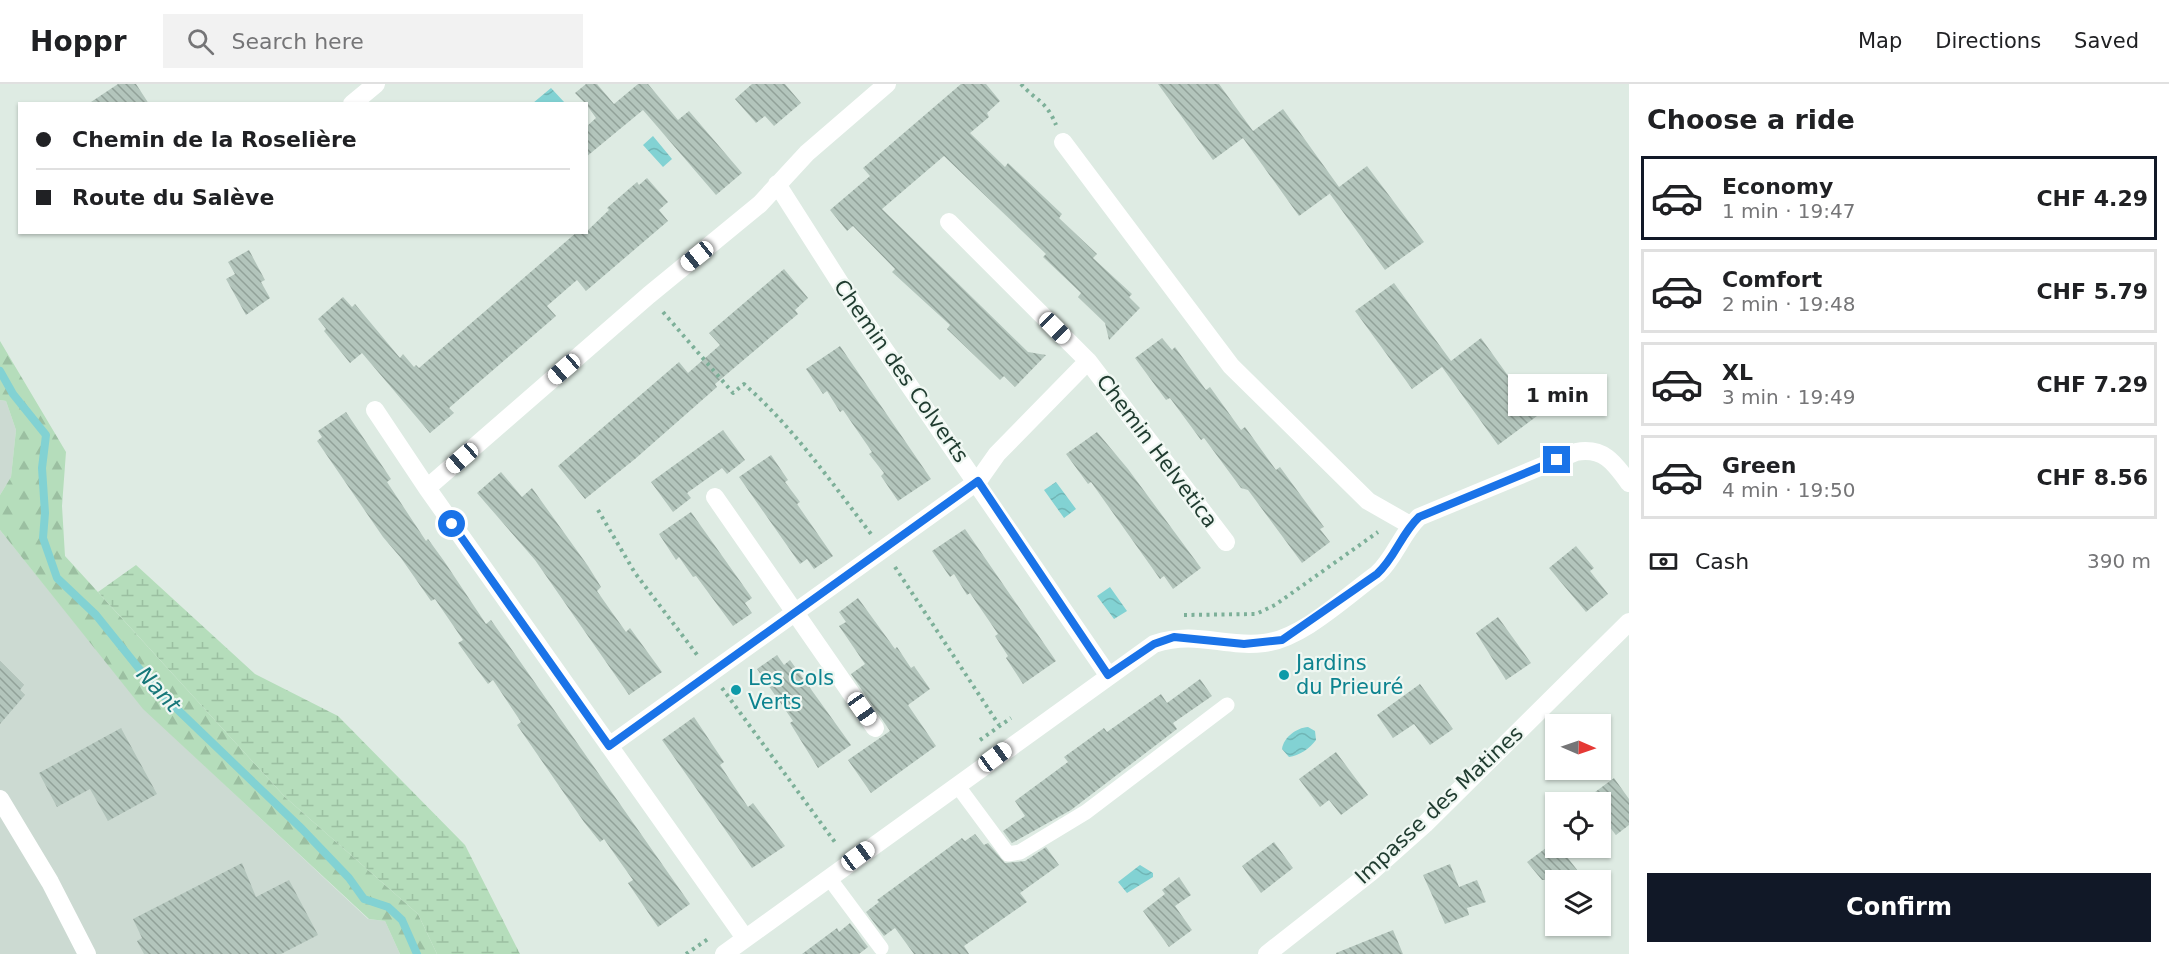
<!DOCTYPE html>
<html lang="en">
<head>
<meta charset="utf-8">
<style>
	body { margin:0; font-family:"DejaVu Sans",sans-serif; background:#f2f2f2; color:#202124; height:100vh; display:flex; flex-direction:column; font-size:22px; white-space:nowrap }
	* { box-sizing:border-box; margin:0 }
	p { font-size:20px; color:#757577 }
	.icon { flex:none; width:33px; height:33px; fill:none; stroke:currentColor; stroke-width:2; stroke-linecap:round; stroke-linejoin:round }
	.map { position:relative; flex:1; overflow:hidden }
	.drawer { display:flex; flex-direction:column; background:#fff; width:540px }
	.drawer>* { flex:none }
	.banner { position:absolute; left:18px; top:18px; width:570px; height:132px; border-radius:0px; box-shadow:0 2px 4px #0004; display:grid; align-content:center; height:132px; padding:0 18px; background:#fff }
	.needle { width:39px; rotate:92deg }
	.fabs { position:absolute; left:1545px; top:630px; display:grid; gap:12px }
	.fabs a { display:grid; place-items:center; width:66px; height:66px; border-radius:0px; background:#fff; box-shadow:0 2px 4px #0004; font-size:30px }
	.end { position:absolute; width:27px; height:27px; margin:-14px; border:8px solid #1a73e8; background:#fff; box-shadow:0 0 0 3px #fff }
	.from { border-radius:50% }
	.bubble { position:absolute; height:42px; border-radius:0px; background:#fff; box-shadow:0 2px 4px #0004; font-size:20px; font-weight:800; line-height:42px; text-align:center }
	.car { position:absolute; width:18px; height:36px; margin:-18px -9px; border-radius:8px; box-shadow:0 0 4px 2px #0007; background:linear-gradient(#fff 24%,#345 0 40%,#fff 0 76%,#345 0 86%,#fff 0) }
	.banner b { display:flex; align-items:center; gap:21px; height:57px; font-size:22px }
	.banner b+b { border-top:2px solid #e0e0e0 }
	.banner i { width:15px; height:15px; background:#202124 }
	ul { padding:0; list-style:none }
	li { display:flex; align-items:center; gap:18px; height:84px; margin:0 12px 9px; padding:0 6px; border:3px solid #e0e0e0; border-radius:0px }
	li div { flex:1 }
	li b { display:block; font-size:22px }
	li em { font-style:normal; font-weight:800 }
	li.active { border-color:#111827 }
	li>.icon { width:54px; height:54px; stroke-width:1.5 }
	h2 { padding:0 18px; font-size:27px; line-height:72px }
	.pay { display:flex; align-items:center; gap:15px; height:66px; padding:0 18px; font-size:22px }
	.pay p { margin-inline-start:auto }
	.action { display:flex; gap:12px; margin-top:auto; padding:12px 18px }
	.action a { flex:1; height:69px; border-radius:0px; background:#111827; color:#fff; font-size:24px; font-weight:800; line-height:69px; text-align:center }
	header { display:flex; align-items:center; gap:36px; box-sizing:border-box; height:84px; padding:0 30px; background:#fff; border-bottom:2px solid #e0e0e0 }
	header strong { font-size:28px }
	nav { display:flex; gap:33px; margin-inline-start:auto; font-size:21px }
	.search { width:420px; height:54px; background:#f2f2f2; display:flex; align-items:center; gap:15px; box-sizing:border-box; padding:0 21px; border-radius:0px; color:#757577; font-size:22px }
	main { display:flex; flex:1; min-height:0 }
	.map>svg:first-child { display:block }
	.built { fill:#ccdad2 }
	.forest { fill:url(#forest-firs) }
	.wetland { fill:url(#wetland-marsh) }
	.water { fill:url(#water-waves) }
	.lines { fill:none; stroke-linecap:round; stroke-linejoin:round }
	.stream { stroke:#82d2d3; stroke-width:8 }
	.building { fill:url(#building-back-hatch) }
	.path { stroke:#7db099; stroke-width:4; stroke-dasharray:3 4.5; stroke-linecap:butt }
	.lane { stroke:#fff; stroke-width:15 }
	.street { stroke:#fff; stroke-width:18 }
	.route { stroke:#1a73e8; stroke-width:8 }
	.culture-dot { fill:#0f9aa8; stroke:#eff7f2; stroke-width:2 }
	.labels { text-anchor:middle; stroke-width:4.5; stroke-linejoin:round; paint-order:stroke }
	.street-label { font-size:21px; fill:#1f3b2f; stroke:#eff7f2 }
	.culture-label { font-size:21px; fill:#0d838f; stroke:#eff7f2; text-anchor:start }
	.water-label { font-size:22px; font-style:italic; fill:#167779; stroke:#eff7f2 }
</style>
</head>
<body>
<header>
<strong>Hoppr</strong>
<div class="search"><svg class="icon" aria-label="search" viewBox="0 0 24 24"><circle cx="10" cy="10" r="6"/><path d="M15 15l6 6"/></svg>Search here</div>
<nav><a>Map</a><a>Directions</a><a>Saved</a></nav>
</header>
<main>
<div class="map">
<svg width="1629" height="870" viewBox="0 0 1629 870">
	<defs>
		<pattern id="forest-firs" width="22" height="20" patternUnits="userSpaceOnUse" patternTransform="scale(1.5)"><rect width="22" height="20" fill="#b5ddbb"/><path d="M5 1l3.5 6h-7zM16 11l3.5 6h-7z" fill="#9bbfa1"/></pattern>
		<pattern id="wetland-marsh" width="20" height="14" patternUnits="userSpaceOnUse" patternTransform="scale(1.5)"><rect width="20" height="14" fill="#b5ddbb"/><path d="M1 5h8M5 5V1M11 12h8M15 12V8" fill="none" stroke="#9bbfa1"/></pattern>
		<pattern id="water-waves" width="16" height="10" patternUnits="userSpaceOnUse" patternTransform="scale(1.5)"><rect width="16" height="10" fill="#82d2d3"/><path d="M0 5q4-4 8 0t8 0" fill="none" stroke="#70b5b5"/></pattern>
		<pattern id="building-back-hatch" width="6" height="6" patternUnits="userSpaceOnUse" patternTransform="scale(1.5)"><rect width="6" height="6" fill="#b3c5bc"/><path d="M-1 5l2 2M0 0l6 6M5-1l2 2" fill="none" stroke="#91a199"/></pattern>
	</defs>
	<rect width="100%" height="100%" fill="#deebe3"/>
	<path class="built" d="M0,316L6,317L16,346L11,393L0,411Z
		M0,446L144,625L368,835L385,837L400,870H0Z"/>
	<path class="forest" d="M0,257L66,368L62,422L65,472L285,713L418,830L437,870H400L385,837L369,835L143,625L0,446V411L11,393L16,346L6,317L0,316Z"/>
	<path class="wetland" d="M136,481L255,590L338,632L465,761L520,870H437L418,830L285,713L98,508Z"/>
	<path class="water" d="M551,4L565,19H533Z
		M653,52L672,75L663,83L643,61Z
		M1056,398L1076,425L1064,434L1044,406Z
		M1110,503L1127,527L1114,535L1097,512Z
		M1308,643L1315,647L1316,656C1310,664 1299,672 1289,673L1282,665C1284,653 1296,644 1308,643Z
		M1140,781L1153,789V793L1127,809L1118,798Z"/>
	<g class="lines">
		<path class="stream" d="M0,287L13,310L46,351L42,384L45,429L43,454L57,494L96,531L153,602L302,745L349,794L364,815L388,823L402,836L417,870"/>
	</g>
	<path class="building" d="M118,0H136L149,20H88Z
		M586,0H597L614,20L638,0H648L678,36L689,27L742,89L716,111L643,26L586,73V43L596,34L586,20L575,9Z
		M752,0H785L801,19L774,42L765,32L756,39L735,15Z
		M961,0H986L1000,17L987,29L989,33L970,49L1005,83L1008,79L1062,130L1059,134L1097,170L1093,174L1132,210L1129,213L1140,224L1109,256L1105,239L1078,213L1081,209L1043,173L1046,170L944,72L882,125L1028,268L1046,271L1015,303L1004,292L1000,296L947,245L950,241L892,188L895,185L853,142L847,147L830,126L870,92L863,84Z
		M1158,0H1219L1253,47L1283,25L1339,103L1367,82L1424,158L1385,186L1330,110L1332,108L1299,132L1243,54L1213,76Z
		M647,94L668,118L659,126L668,137L586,207L577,196L547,222L556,232L449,324L454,329L430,349L362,269L350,279L324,247L326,245L318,235L343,213L352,223L355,220L400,274L403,270L414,283L416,281L419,284L577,148H586L609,126L607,124L637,98L639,101Z
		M249,166L265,196L261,198L270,214L246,231L226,195L235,190L228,178Z
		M784,185L808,214L795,226L798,230L715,300L717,303L635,375L585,415L558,382L679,278L688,289L720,261L709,249Z
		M1394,199L1451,277L1481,254L1537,332L1498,361L1442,283L1412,305L1355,227Z
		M1162,254L1172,266L1175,263L1206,306L1210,303L1241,346L1245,343L1276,386L1280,383L1324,443L1320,445L1330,458L1302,479L1248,406L1241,404L1204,354L1201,356L1170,314L1166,316L1135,274Z
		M840,262L931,395L898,417L881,392L884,389L869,370L872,368L843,326L840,328L827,307L823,310L806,285Z
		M346,328L391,395L387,398L426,457L428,455L444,477L486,540L491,536L690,820L658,843L628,799L633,796L618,775L604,755L600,758L584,738L517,641L521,638L493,596L488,600L473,580L458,559L463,556L435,515L431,517L401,474L383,453L317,357L322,353L318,347Z
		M723,346L745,376L727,390L722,384L687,409L691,414L673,428L651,398Z
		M1097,348L1128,385L1201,484L1173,505L1164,492L1160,495L1091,398L1088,400L1066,370Z
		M771,371L788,396L785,398L800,418L797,420L833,472L814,485L807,475L800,480L739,393Z
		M501,388L522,413L532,404L588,482L601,503L597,507L611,527L626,548L630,544L662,588L629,611L535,476L477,409Z
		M691,428L752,514L745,519L752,529L733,542L696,492L693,493L679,473L676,476L659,450Z
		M965,445L1056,577L1023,600L1006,574L1008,572L995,552L998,550L970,509L967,511L954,490L950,493L932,467Z
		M1576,462L1594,484L1590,487L1608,510L1586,528L1549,484Z
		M858,514L895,565L897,563L911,584L914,582L930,605L908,621L936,662L871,709L848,676L890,647L851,590L865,580L839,542L846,538L839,528Z
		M1498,533L1531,579L1506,596L1476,549Z
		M777,571L784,581L790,576L851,661L818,684L790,639L793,637L757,585Z
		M0,577L24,601L20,606L25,611L0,640Z
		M1200,595L1212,612L1173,639L1177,645L1071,726L1012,759L1003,747L1025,732L1015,717L1068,678L1064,673L1104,644L1107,648L1161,610L1167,619Z
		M1420,600L1453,645L1430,661L1414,640L1393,654L1377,631Z
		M694,633L724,678L720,681L748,723L753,719L785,762L752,784L662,656Z
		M121,644L157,710L108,737L90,705L57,723L39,689Z
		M1336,668L1368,711L1341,731L1329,716L1320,723L1299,695Z
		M1614,694L1629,715V741L1616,751L1600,731V718H1591L1587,714Z
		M975,750L984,761L988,759L1005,779L1025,777L1046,763L1059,781L1020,809L1027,818L964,862L969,870H914L895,844L884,852L866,828L879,818L877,816L962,754L965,757Z
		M1274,758L1293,784L1261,809L1242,782Z
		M1550,761L1560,764L1585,796H1542L1527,778Z
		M242,779L256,813L289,796L318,851L281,870H144L137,857L142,854L133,835Z
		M1450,780L1459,803L1477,796L1486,818L1467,824L1469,831L1445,840L1423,791Z
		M1179,793L1191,811L1175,822L1192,846L1169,863L1143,827L1165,810L1162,806Z
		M850,839L868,863L859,870H802L837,844L839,848Z
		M1393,846L1403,870H1336V869Z"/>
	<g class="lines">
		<path class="path" d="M1021,0C1036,17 1046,16 1056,41
			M663,228L733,309L744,300C793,343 831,398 871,450
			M598,426L635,489L698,572
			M895,483L999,641
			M1184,531L1256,530L1275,521L1378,448
			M722,604L837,761
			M980,656L1011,634
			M686,870L708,855"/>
		<path class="lane" d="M957,701L1008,770L1020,768L1086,728L1227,621
			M829,794L881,864"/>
		<path class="street" d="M352,20L376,0
			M1063,58L1231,282L1368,417L1410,441
			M777,100L856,224L1108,591
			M949,138L1088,277L1226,458
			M375,326L427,404L745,854
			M427,404L649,211L760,120L807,69L887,0
			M715,413L875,644
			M609,662L978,397L997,370L1088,277
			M0,715L50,798L87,870
			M724,870L1154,560C1197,546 1224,564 1264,559C1302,555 1346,512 1377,490C1395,474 1401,450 1419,433L1576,368C1603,363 1614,378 1629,399
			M1267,870L1370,789L1425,740L1629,538"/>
	</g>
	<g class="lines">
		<path class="route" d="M452,440L609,662L978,397L1108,591L1154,560L1174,553L1244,560L1282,556L1377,490C1395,474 1401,450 1419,433L1557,376"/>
	</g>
	<g class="culture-dot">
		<circle cx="1284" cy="591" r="6"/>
		<circle cx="736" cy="606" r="6"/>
	</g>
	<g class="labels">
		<g class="street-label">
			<text transform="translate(901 287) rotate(55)" y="7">Chemin des Colverts</text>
			<text transform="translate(1157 367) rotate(53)" y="7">Chemin Helvetica</text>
			<text transform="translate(1439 721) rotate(-43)" y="7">Impasse des Matines</text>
		</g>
		<g class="culture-label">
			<text x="1296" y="586">Jardins<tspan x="1296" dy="24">du Prieuré</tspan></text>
			<text x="748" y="601">Les Cols<tspan x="748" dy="24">Verts</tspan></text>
		</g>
		<g class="water-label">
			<text transform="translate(159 605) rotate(47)" y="8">Nant</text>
		</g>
	</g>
</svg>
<div class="fabs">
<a><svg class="needle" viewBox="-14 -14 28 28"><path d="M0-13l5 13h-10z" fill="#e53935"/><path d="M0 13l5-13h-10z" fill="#757577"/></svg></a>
<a><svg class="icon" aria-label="locate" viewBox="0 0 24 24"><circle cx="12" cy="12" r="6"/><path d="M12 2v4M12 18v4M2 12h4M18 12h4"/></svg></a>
<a><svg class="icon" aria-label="layers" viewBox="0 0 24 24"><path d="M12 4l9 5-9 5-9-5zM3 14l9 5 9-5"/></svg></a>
</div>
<i class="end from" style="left:452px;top:440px"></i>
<i class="end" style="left:1557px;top:376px"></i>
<div class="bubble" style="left:1508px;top:290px;width:99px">1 min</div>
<i class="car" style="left:697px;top:172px;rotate:231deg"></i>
<i class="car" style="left:1055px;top:244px;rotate:135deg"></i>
<i class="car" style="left:564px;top:285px;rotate:229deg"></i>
<i class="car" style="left:462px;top:374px;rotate:229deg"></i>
<i class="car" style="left:862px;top:625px;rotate:145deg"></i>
<i class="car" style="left:995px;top:673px;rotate:54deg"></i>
<i class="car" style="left:858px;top:772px;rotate:54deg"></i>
<div class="banner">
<b><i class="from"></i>Chemin de la Roselière</b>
<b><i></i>Route du Salève</b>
</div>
</div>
<section class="drawer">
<h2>Choose a ride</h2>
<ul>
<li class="active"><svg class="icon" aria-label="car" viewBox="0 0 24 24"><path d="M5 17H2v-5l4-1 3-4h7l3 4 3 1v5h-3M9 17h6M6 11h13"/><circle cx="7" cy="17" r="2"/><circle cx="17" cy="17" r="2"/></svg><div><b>Economy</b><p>1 min · 19:47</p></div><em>CHF 4.29</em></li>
<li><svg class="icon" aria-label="car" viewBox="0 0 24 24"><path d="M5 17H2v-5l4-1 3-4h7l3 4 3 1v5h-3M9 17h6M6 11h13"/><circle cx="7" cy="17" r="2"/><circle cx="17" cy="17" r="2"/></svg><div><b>Comfort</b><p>2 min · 19:48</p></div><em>CHF 5.79</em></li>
<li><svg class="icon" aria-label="car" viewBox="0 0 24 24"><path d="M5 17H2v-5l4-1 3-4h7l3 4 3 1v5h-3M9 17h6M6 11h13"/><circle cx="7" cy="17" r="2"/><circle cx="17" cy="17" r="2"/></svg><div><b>XL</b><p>3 min · 19:49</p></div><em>CHF 7.29</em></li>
<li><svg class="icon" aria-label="car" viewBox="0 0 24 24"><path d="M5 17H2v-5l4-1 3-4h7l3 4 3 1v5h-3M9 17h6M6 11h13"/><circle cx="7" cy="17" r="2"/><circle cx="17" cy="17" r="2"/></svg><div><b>Green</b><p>4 min · 19:50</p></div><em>CHF 8.56</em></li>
</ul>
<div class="pay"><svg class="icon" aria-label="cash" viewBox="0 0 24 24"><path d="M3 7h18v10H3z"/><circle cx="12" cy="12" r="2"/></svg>Cash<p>390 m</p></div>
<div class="action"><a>Confirm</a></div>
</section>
</main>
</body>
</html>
